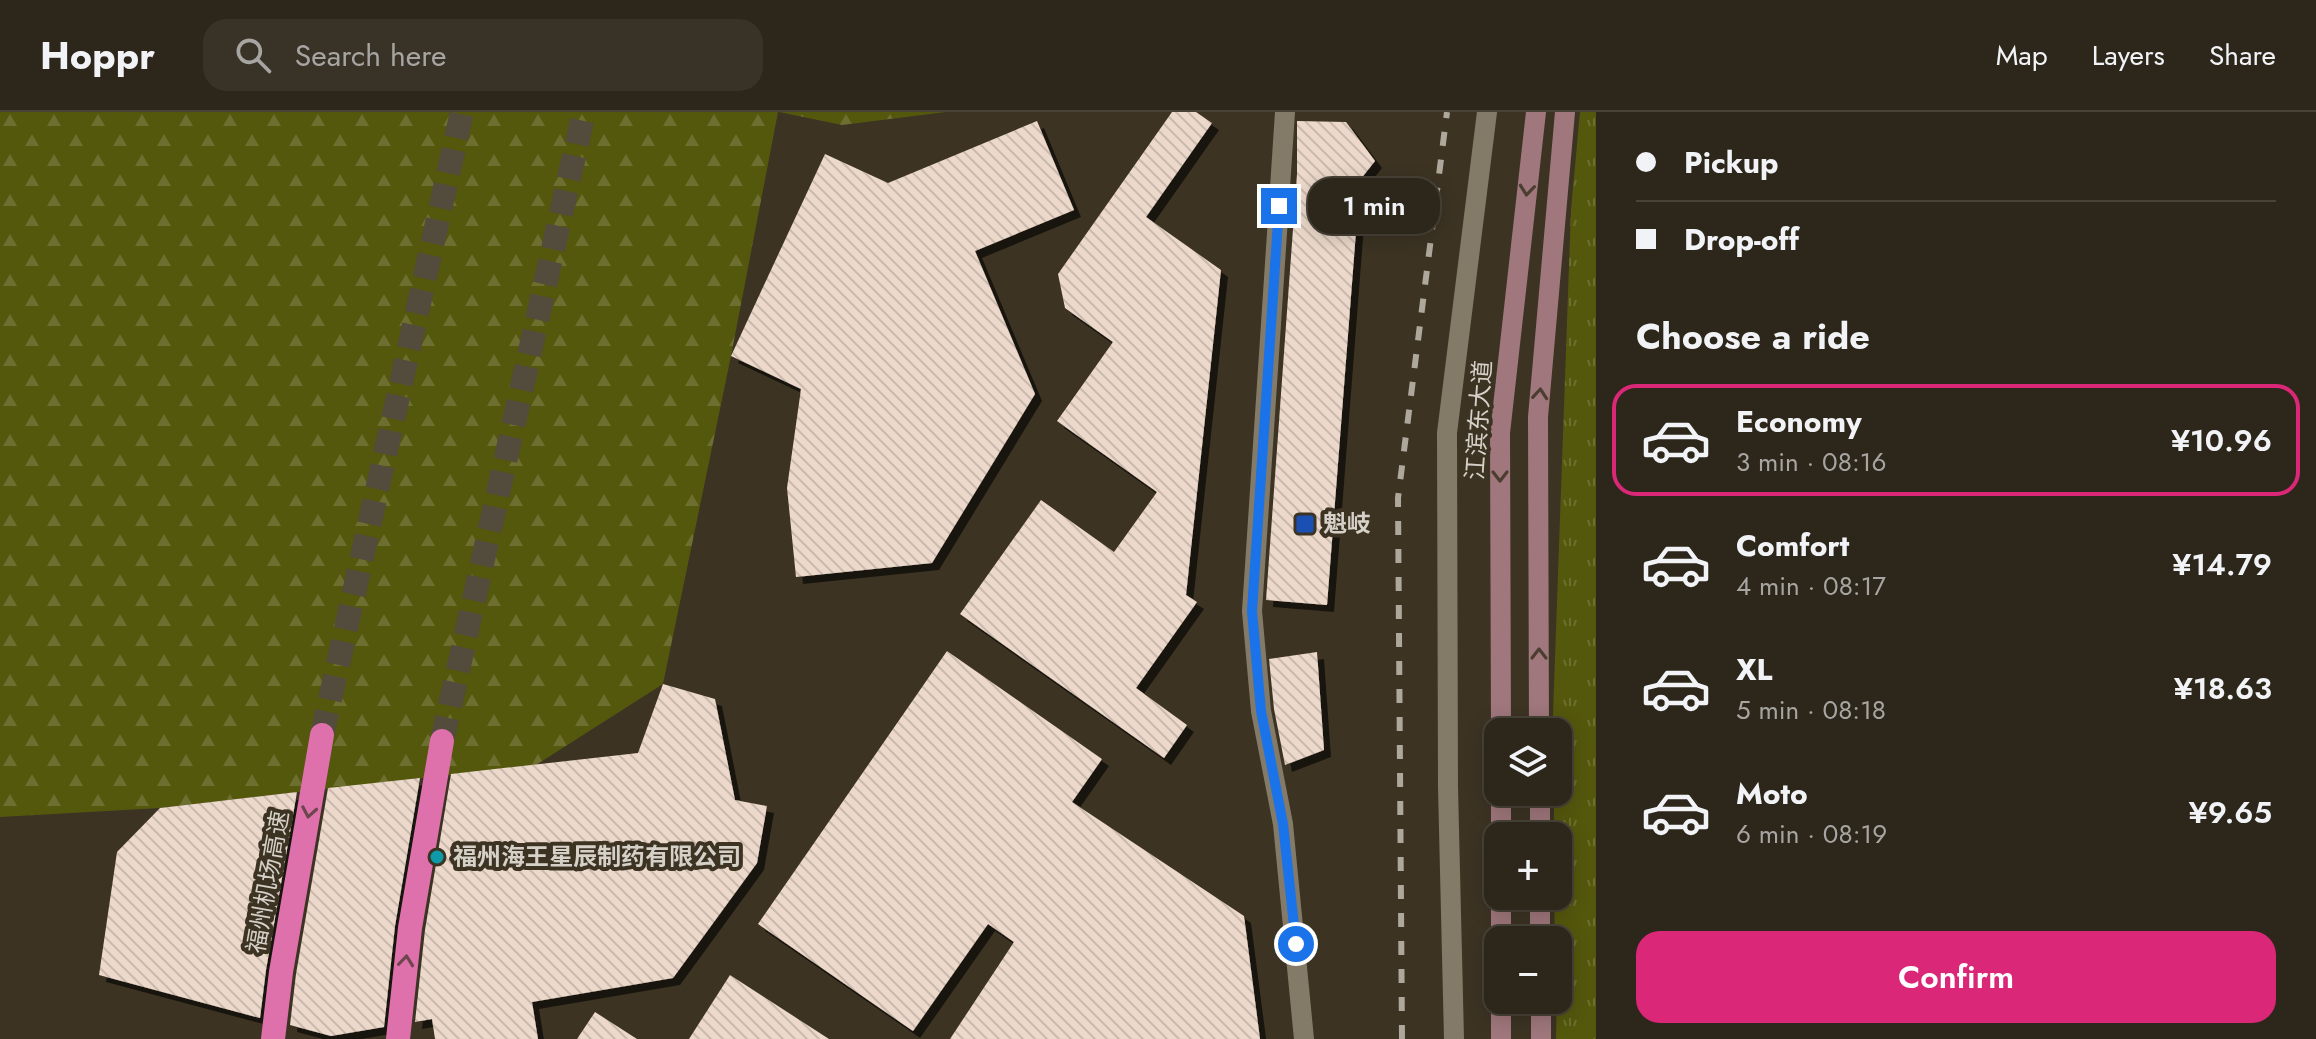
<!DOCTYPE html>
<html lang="en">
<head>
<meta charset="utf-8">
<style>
	body { margin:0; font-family:Jost,"Noto Sans SC",sans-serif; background:#393227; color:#f1f3f6; height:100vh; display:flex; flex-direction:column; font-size:30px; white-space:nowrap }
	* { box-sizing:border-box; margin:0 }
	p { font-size:26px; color:#a7a5a2 }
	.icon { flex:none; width:44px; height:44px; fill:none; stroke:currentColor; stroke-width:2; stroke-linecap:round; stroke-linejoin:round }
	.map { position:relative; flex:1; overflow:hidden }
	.panel { display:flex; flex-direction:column; background:#2d261a; width:720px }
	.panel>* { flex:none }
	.top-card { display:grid; align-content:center; height:176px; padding:0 40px; background:#2d261a }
	.controls { position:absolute; left:1484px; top:606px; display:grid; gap:16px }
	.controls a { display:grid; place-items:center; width:88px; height:88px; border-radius:16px; background:#2d261a; box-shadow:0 4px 20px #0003,0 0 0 2px #484339; font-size:40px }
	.end { position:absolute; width:36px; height:36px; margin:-18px; border:10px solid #1a73e8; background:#fff; box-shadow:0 0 0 4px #fff }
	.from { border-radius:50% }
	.bubble { position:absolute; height:56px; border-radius:24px; background:#2d261a; box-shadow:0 4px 20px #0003,0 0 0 2px #484339; font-size:26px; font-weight:600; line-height:56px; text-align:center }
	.top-card b { display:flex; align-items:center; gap:28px; height:76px; font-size:30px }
	.top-card b+b { border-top:2px solid #484339 }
	.top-card i { width:20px; height:20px; background:#f1f3f6 }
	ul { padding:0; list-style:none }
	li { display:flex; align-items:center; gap:24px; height:112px; margin:0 16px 12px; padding:0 24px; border:4px solid transparent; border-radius:24px }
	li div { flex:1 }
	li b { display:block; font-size:30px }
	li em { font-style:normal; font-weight:600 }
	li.current { border-color:#db2777 }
	li>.icon { width:72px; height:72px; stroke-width:1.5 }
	h2 { padding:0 40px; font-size:36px; line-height:96px }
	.action { display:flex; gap:16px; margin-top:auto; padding:16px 40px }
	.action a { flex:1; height:92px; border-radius:24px; background:#db2777; color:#fff; font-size:32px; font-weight:600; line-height:92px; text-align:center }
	header { display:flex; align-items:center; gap:48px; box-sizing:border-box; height:112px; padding:0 40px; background:#2d261a; border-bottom:2px solid #484339 }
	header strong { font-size:38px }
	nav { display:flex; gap:44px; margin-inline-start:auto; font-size:28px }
	.search { width:560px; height:72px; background:#393227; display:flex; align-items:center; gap:20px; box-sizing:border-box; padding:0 28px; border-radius:24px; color:#a7a5a2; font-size:30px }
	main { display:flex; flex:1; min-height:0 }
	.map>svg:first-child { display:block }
	.grass { fill:url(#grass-tufts) }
	.forest { fill:url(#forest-firs) }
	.building { fill:url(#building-back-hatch); filter:url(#shadow) }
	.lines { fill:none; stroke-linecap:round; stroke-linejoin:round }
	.motorway-tunnel { stroke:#534b3c; stroke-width:24; stroke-dasharray:24 12; stroke-linecap:butt }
	.tertiary { stroke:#847a68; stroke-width:20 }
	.secondary { stroke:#9f777c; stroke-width:20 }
	.motorway { stroke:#de71ab; stroke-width:24 }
	.rail { stroke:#ada79c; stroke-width:6; stroke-dasharray:14 14; stroke-linecap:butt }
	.oneway { stroke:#4b3d30 }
	.oneway2 { stroke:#6d464c }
	.route { stroke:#1a73e8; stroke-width:10 }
	.transit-dot { fill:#1a4fb4; stroke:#3c3323; stroke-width:3 }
	.culture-dot { fill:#0f9aa8; stroke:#3c3323; stroke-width:3 }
	.labels { text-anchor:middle; stroke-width:8; stroke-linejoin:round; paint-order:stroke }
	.street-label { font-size:24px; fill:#d6d1c8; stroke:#3c3323 }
	.poi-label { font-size:24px; font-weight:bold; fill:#d6d1c8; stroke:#3c3323; text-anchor:start }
</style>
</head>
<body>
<header>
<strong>Hoppr</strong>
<div class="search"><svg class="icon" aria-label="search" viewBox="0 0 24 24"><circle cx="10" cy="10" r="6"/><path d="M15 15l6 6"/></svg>Search here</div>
<nav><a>Map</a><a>Layers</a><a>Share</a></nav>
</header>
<main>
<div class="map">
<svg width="1596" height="927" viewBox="0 0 1596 927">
	<defs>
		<pattern id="grass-tufts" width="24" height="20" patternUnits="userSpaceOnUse" patternTransform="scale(2)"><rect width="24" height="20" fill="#54580d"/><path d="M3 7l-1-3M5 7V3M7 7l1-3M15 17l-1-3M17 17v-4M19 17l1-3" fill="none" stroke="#6c6f2f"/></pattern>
		<pattern id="forest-firs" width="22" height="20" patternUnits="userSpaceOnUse" patternTransform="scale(2)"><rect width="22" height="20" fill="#54580d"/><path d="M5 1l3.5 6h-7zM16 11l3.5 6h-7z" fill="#6c6f2f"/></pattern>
		<pattern id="building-back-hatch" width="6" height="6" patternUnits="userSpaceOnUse" patternTransform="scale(2)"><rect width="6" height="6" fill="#ecd9cb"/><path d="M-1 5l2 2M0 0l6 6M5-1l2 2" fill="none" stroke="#cabaae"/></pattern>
		<filter id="shadow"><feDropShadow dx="7" dy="7" stdDeviation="0" flood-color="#0009"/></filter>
	</defs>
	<rect width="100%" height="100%" fill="#3c3323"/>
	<path class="grass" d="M1580,0H1596V927H1556L1558,828H1555L1554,784H1558V724H1554V680H1558V620H1553V602L1571,98Z"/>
	<path class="forest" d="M0,0H778L731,244L663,572L536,653L160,696L0,705Z
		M779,0H946L842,13Z"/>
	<path class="building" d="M1172,0H1196L1212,11L1146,105L1221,158L1186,483L1197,490L1136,576L1187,613L1164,646L960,502L1041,388L1114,440L1157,380L1057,309L1113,230L1065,196L1058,162Z
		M1037,9L1074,98L975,139L1035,282L932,451L796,465L787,376L801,277L731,244L825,42L888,71Z
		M1297,9L1346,10L1375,49L1360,68L1327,493L1266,488L1297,62Z
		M947,539L1102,647L1072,690L1244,804L1260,927H950L1014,830L988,812L913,919L758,812Z
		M1317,540L1324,638L1285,653L1274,597L1269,547Z
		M663,572L715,587L735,688L767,694L757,751L673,866L532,890L538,927H435L432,907L415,910L425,818L451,662L638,641Z
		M420,666L395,814L384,915L331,924L290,913L296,862L328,676Z
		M297,680L266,858L260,906L99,863L117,740L160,696Z
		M730,863L829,927H689Z
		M595,900L637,927H577Z"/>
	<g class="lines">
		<path class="motorway-tunnel" d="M322,623L462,0
			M442,629L584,0"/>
		<path class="tertiary" d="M1285,0L1252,499L1261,599L1283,712L1304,927
			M1454,927L1448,675L1447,321L1487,0"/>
		<path class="secondary" d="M1501,620L1500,321L1536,0
			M1539,620L1538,305L1565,0
			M1501,680V724
			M1540,680V724
			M1501,784V828
			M1540,784V828
			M1501,888V927
			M1541,888V927"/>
		<path class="motorway" d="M273,927L281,860L322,623
			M398,927L410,816L442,629"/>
		<path class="rail" d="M1402,927L1398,386L1447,0"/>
	</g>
	<defs><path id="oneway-chevron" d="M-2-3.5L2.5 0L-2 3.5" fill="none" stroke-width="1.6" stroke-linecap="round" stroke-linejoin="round" transform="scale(2)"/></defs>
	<g class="oneway">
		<use href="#oneway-chevron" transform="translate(1527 78) rotate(96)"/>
		<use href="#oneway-chevron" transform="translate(1540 282) rotate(-85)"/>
		<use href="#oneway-chevron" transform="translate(1500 364) rotate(90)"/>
		<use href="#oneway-chevron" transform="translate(1539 542) rotate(-90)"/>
	</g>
	<g class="oneway2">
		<use href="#oneway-chevron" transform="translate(309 700) rotate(100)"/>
		<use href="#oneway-chevron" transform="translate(406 849) rotate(-84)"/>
	</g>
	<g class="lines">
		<path class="route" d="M1279,94L1252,499L1261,599L1283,712L1296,832"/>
	</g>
	<rect class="transit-dot" x="1295" y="402" width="20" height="20" rx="4"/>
	<circle class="culture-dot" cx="437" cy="745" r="8"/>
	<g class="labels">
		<g class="street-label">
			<text transform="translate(1479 308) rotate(-86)" y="8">江滨东大道</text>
			<text transform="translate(268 770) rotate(-80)" y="8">福州机场高速</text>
		</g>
		<g class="poi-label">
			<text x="1323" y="420">魁岐</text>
			<text x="453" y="753">福州海王星辰制药有限公司</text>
		</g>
	</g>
</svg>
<div class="controls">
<a><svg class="icon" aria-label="layers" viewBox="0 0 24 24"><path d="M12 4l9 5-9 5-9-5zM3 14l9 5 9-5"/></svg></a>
<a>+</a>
<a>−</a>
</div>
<i class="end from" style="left:1296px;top:832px"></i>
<i class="end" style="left:1279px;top:94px"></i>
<div class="bubble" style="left:1308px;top:66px;width:132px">1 min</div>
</div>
<section class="panel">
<div class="top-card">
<b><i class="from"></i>Pickup</b>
<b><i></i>Drop-off</b>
</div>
<h2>Choose a ride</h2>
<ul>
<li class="current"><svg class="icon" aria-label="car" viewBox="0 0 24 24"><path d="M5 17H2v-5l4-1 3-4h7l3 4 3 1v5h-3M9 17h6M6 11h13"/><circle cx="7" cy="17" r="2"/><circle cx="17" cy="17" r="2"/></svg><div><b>Economy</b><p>3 min · 08:16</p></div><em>¥10.96</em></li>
<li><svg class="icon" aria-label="car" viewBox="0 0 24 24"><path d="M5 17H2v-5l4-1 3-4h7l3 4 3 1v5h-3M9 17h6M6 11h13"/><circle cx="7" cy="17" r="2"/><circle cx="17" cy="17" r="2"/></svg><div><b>Comfort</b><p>4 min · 08:17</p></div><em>¥14.79</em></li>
<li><svg class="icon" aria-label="car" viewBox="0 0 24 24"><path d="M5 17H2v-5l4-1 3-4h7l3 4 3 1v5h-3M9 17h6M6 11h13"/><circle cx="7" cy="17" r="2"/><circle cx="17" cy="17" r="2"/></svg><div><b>XL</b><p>5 min · 08:18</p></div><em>¥18.63</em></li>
<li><svg class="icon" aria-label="car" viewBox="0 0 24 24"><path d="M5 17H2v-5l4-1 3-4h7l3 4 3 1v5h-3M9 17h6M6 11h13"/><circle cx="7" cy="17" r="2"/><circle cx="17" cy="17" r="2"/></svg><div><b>Moto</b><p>6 min · 08:19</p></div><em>¥9.65</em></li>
</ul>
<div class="action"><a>Confirm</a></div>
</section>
</main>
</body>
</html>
